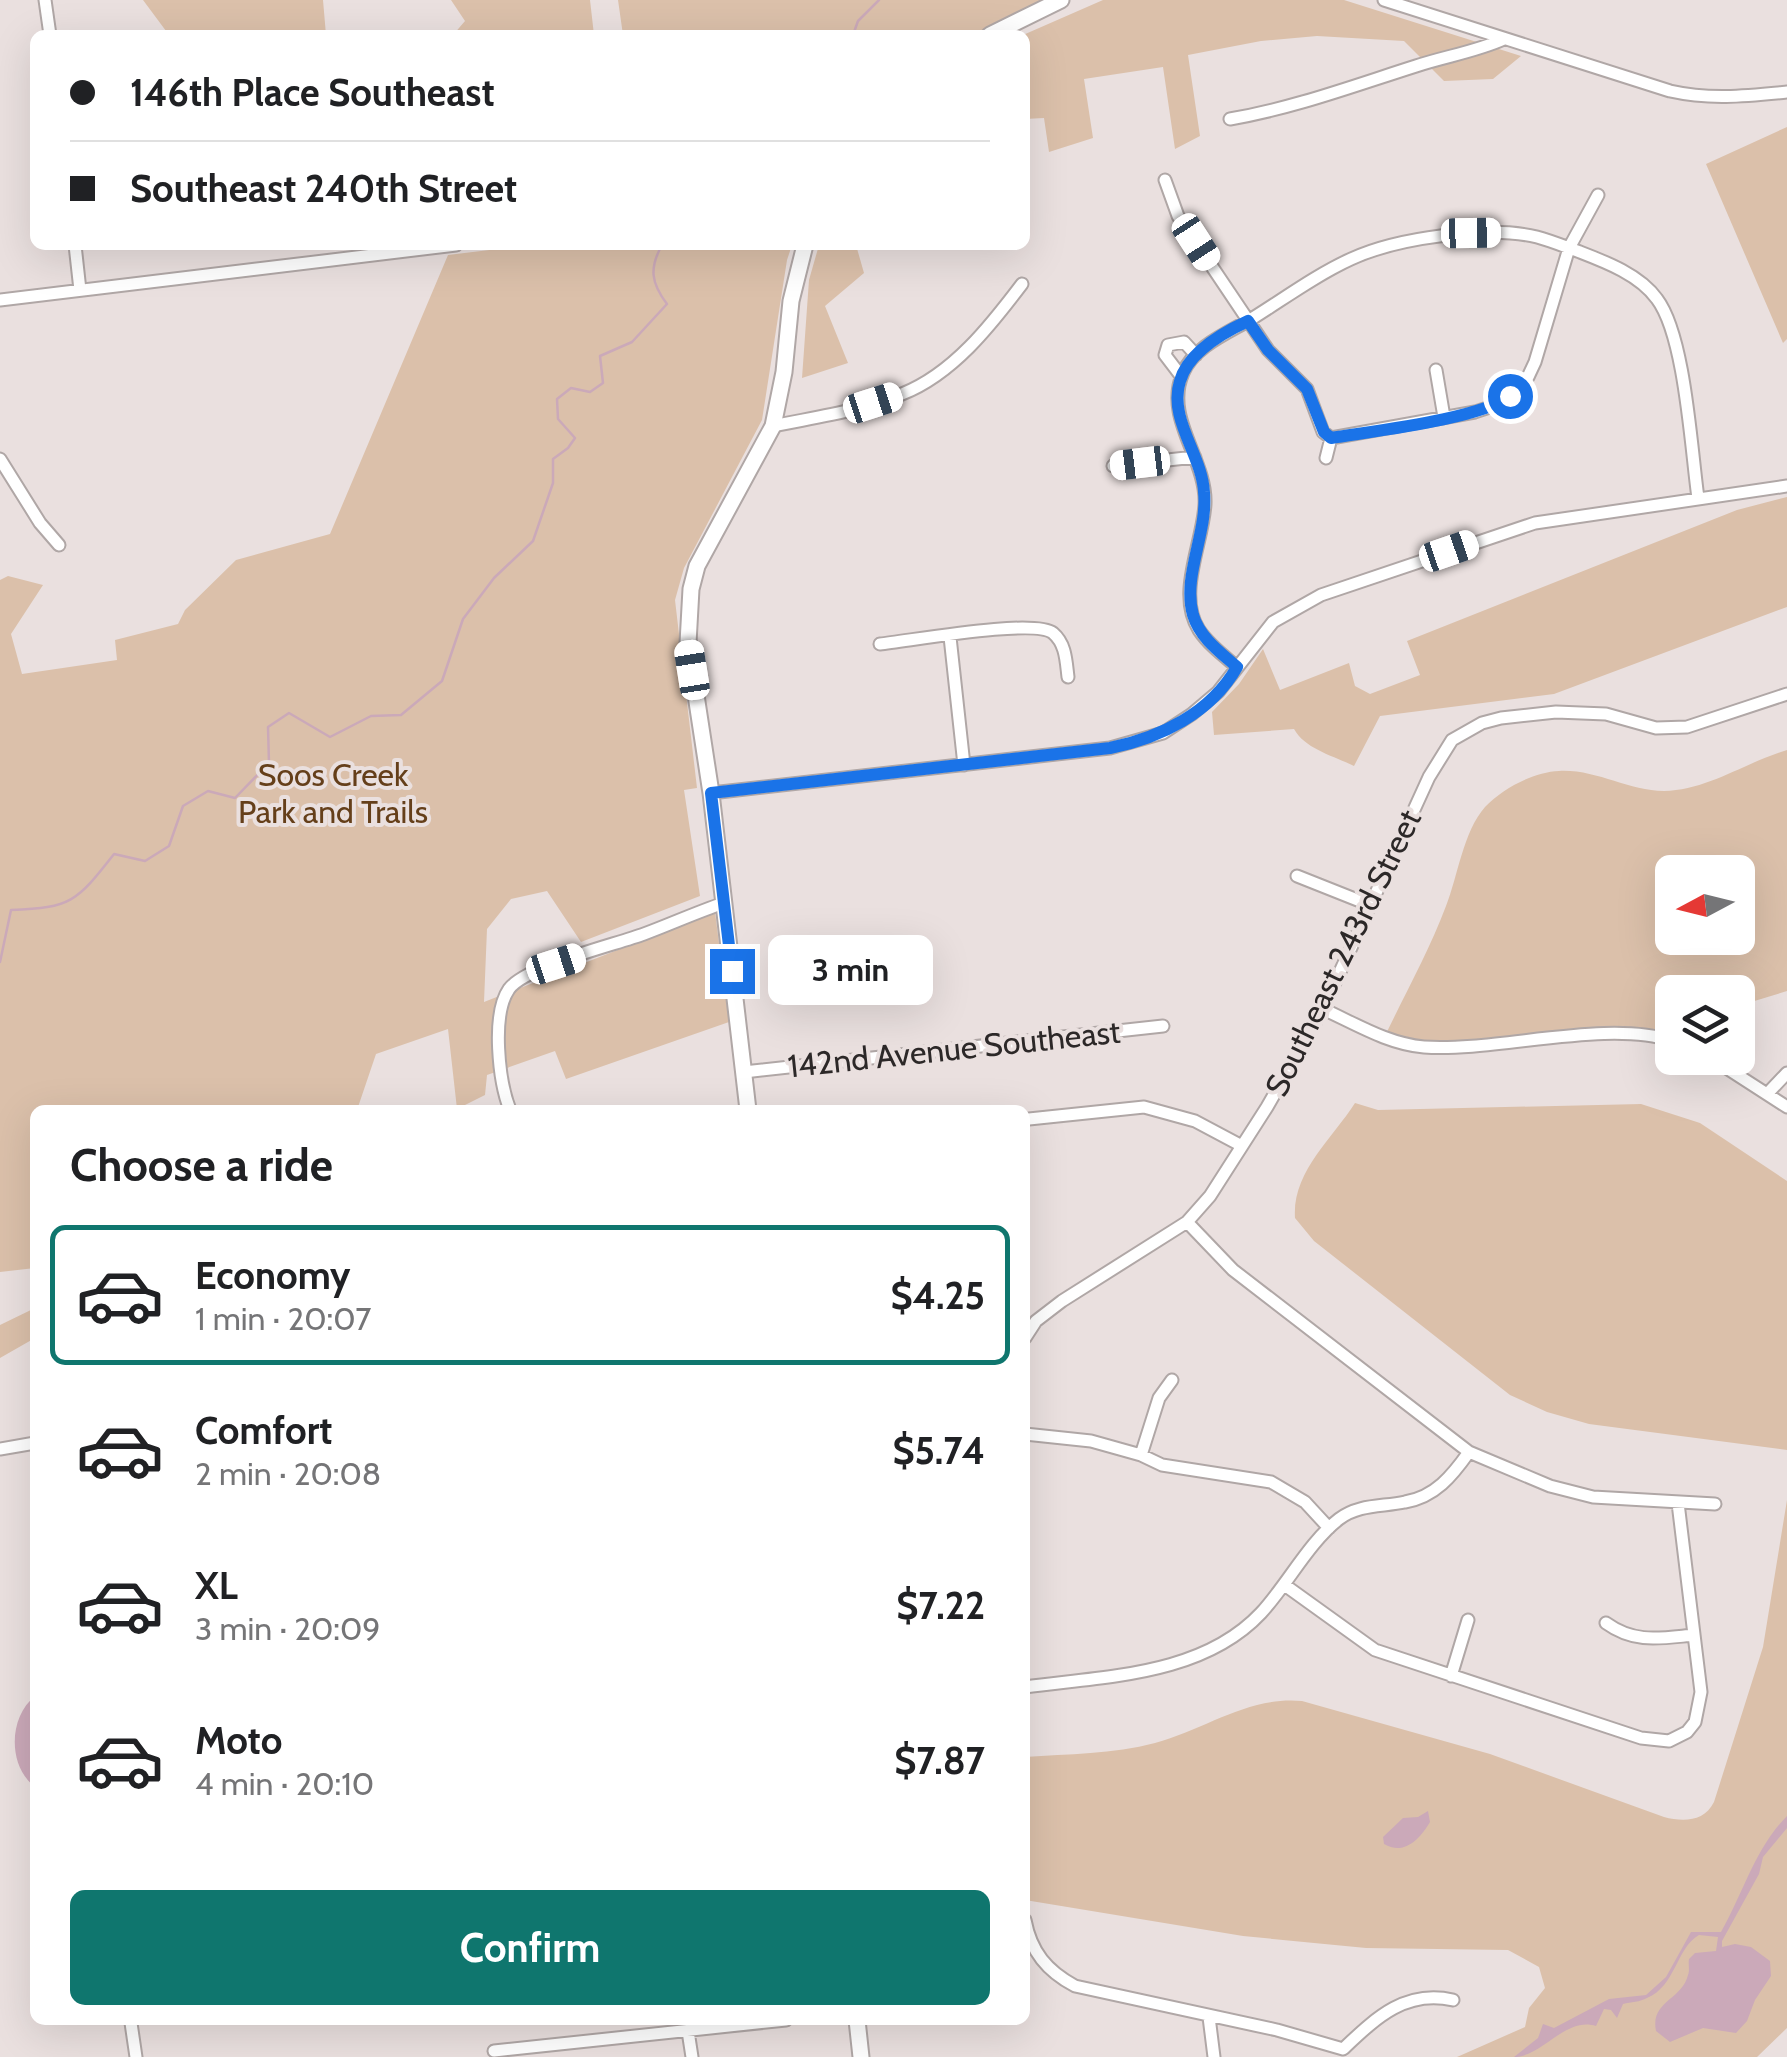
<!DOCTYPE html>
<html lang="en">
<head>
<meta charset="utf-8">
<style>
	body { margin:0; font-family:Cabin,sans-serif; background:#f2f2f2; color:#202124; height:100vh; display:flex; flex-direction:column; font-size:38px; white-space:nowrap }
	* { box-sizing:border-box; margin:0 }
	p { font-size:32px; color:#757577 }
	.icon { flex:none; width:55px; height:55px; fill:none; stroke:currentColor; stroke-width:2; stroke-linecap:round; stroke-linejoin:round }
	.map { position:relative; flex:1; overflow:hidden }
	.sheet { position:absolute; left:30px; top:1105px; width:1000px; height:920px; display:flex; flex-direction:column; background:#fff; border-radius:15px; box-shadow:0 10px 40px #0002 }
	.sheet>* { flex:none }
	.top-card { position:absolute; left:30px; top:30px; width:1000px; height:220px; border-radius:15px; box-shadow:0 10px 40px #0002; display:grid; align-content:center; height:220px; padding:0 40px; background:#fff }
	.needle { width:65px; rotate:263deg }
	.tools { position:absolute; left:1655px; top:855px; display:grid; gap:20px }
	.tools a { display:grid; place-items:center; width:100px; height:100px; border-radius:15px; background:#fff; box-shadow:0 10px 40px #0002; font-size:50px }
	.end { position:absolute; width:45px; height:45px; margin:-22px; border:12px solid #1a73e8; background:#fff; box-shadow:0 0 0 5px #fff }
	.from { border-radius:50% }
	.bubble { position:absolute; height:70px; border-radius:15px; background:#fff; box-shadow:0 10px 40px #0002; font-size:32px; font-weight:700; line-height:70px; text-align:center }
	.car { position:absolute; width:30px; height:60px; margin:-30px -15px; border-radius:12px; box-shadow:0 0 8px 2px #0007; background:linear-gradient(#fff 24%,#345 0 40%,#fff 0 76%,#345 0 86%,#fff 0) }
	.top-card b { display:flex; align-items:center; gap:35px; height:95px; font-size:38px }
	.top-card b+b { border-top:2px solid #e0e0e0 }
	.top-card i { width:25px; height:25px; background:#202124 }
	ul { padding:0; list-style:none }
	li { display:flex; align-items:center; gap:30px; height:140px; margin:0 20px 15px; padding:0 20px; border:5px solid transparent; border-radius:15px }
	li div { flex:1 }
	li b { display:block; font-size:38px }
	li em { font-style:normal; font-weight:700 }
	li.on { border-color:#0f766e }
	li>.icon { width:90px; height:90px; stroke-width:1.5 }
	h2 { padding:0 40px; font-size:45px; line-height:120px }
	.action { display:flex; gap:20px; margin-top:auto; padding:20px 40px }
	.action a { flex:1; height:115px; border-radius:15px; background:#0f766e; color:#fff; font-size:40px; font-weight:700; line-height:115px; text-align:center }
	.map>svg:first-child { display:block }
	.green { fill:#dbc0aa; fill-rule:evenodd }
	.water { fill:#cba9b9 }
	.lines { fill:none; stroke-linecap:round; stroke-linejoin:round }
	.stream { stroke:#cba9b9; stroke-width:2.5 }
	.minor-casing { stroke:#b0a7a6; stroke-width:15 }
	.major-casing { stroke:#b0a7a6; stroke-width:19 }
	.minor { stroke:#fff; stroke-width:11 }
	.major { stroke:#fff; stroke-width:15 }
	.route { stroke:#1a73e8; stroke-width:12 }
	.labels { text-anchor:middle; stroke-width:8; stroke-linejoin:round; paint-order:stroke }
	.park-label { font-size:32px; fill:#653f1a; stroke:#eae0df }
	.street-label { font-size:32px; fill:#2c2828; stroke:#eae0df }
</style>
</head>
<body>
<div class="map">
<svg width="1787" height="2057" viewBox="0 0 1787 2057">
	<rect width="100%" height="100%" fill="#eae0df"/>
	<path class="green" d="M143,0H323L326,35H169Z
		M451,0H590L594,35H453L465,21Z
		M618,0H1043L977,35H623Z
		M1103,0H1344L1521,56L1493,79L1444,81L1404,41L1317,36L1261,41L1188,55L1200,136L1175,149L1163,67L1084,79L1093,138L1049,152L1044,118L1025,119L1023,35Z
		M1787,127V339L1783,343L1706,164Z
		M531,245H792L787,260L762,420L684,568L675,600L697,788L684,790L700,896L581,942L547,891L511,899L487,929L484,1002L715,912L729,1022L566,1079L555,1051L487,1075L485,1095L457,1109L448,1029L376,1054L357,1110H35V1268L0,1272V580L8,576L43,585L11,634L22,674L117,660L115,640L178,624L185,610L236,560L330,534L448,255Z
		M819,245H856L864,273L825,306L848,363L802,378L809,280Z
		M1787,497V607L1554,694L1380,716L1354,766C1334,756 1305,749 1294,729L1214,735L1212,712L1239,684L1263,649L1280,690L1349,663L1355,686L1370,694L1420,675L1407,641L1737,510Z
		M1787,750V991L1738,1006V992H1672V1034L1665,1038L1633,1034L1450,1047L1384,1038C1405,994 1429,951 1446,906C1458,876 1463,832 1485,807C1503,788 1534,772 1559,771C1596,769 1628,791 1664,791C1708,790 1746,762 1787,750ZM1672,872H1738V938H1672Z
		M1355,1103L1378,1110L1641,1104L1700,1123L1787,1181V1450L1589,1424L1547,1412L1510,1395L1314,1241L1295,1218C1292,1172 1332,1139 1355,1103Z
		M35,1308V1338L0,1358V1325Z
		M1787,1500V2028L1757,2057H1457L1525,2027L1529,2008L1545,1988L1539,1967L1508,1950L1366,1948L1243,1936L1025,1900V1757C1068,1754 1113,1754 1155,1743C1206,1729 1248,1696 1302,1701L1490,1754L1664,1817C1683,1822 1704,1822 1714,1802L1763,1647Z"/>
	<path class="water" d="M35,1696V1787C8,1766 8,1718 35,1696Z
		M1428,1811L1430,1822C1420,1839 1404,1856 1384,1844L1383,1837L1403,1818L1418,1817Z
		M1787,1816V1828L1763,1857L1759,1874L1722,1941V1947L1735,1944L1751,1947L1770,1961L1771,1976L1755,2000L1747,2021L1736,2033L1703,2028L1670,2042L1656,2031C1650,2001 1682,2000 1688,1975C1690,1970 1688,1964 1689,1959L1695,1953L1716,1951L1718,1937L1699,1935C1676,1948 1676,1986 1647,1998C1640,2002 1631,2002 1623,2004L1617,2018L1611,2010L1604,2009L1596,2026C1566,2016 1542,2057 1514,2057L1538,2038L1543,2024L1554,2028L1609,1999L1646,1995L1666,1977L1691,1932H1721C1743,1894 1755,1848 1787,1816Z"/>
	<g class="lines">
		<path class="stream" d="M853,35L858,21L879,0
			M0,962L11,910C72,908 77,901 114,854L145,861L169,846L183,806L208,791L235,798L269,763L268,727L289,713L330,737L371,716L401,715L442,681L463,619L494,578L533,541L553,483V459L568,448L575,438L558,419L557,399L571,388L590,392L603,383L600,356L632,342L667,304C651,283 649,268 662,245"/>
		<defs>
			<path id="minor" d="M45,0L50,35
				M1384,0L1670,91C1710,100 1746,96 1787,92
				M1230,119C1294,108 1353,86 1416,66C1446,56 1475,52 1504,39
				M1165,180L1178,216L1268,350L1307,389L1323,432L1331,438
				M75,245L80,290
				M0,300L456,245
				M1436,370L1444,417
				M1181,376L1165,355L1168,345L1184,342L1196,355
				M773,426C816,417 861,411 902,394C953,374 991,325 1022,284
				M1331,438L1475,412L1499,404L1528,377L1535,362L1569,248L1598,195
				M1326,458L1331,438
				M0,459L40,523L59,545
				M1113,466L1195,457
				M950,637L964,765
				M880,644C910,641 1034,618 1053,633C1066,644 1066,661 1068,677
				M1237,667C1224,656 1209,645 1199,630C1176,594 1203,543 1205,504C1207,459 1163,418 1183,373C1194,346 1230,332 1253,318C1285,298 1316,275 1351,259C1396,238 1488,225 1537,237C1552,241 1566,247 1580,252C1606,262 1640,275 1657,299C1685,336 1691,448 1698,498
				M711,793L1110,748L1163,733L1192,714L1218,692L1273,622L1321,595L1535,523L1787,486
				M1297,876L1370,905
				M1323,1009C1356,1024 1388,1044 1424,1047C1497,1052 1607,1019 1672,1041
				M1711,1058L1787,1107
				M744,1072L1163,1026
				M1767,1094L1787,1073
				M510,1110C499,1082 491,1015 509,989C526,966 614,945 644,934C671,924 697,912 724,903
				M1029,1119L1144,1107L1195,1121L1242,1146
				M1187,1222L1233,1270L1469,1452L1550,1486L1593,1497L1715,1504
				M1025,1338L1036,1321L1062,1301L1187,1222L1210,1196L1267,1107L1323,1009L1429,777L1452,740L1482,723L1501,718L1556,712L1606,714L1656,728L1687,727L1787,694
				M1025,1434L1091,1441L1141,1455L1162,1465L1271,1482L1305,1502L1329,1528
				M0,1449L35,1443
				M1141,1455L1159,1398L1172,1380
				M1286,1586L1375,1650L1641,1738L1669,1741L1687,1732L1695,1722L1701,1692L1678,1503
				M1606,1623C1635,1644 1661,1638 1694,1635
				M1451,1676L1468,1620
				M1025,1687C1105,1676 1202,1676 1261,1613C1287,1585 1309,1542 1339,1519C1359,1504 1382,1507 1405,1502C1435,1497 1452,1476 1469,1452
				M1025,1920C1031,1952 1047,1971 1075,1986L1277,2030L1343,2049
				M1209,2017L1214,2057
				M131,2023L136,2057
				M688,2031L692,2057
				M1343,2049C1375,2019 1405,1989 1453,2000
				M494,2051L786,2020"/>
			<path id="major" d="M990,35L1061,0
				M748,1110L711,793L688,643L691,589L697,566L773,426L784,372L791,301L805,245
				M857,2020L861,2057"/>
		</defs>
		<use href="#minor" class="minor-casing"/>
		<use href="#major" class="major-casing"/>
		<use href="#minor" class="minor"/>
		<use href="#major" class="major"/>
	</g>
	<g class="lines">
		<path class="route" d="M732,971L711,793L1110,748C1160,738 1211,713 1237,667C1220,652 1200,638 1193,615C1182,575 1208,533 1204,492C1202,455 1168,419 1180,381C1188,353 1222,333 1248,321L1268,350L1307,389L1324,432L1331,438C1373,431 1480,419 1510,396"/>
	</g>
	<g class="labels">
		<g class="park-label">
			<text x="333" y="786">Soos Creek<tspan x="333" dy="37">Park and Trails</tspan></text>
		</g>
		<g class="street-label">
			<text transform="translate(1343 953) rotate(-64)" y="11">Southeast 243rd Street</text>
			<text transform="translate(954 1049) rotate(-6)" y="11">142nd Avenue Southeast</text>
		</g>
	</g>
</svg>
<div class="tools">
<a><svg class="needle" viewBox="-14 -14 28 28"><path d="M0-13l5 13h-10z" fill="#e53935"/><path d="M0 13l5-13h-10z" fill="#757577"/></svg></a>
<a><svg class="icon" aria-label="layers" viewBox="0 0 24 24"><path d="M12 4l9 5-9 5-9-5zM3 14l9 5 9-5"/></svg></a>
</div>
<i class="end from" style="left:1510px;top:396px"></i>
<i class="end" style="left:732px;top:971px"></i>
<div class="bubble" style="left:768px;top:935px;width:165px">3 min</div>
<i class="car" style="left:1471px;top:233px;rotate:89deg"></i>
<i class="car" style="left:1196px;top:242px;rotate:147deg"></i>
<i class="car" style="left:873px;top:403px;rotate:72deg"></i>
<i class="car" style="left:1140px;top:463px;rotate:263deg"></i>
<i class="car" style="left:1449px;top:551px;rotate:71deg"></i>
<i class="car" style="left:692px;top:670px;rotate:351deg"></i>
<i class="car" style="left:556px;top:964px;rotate:72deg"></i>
<div class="top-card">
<b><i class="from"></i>146th Place Southeast</b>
<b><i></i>Southeast 240th Street</b>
</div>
<section class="sheet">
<h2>Choose a ride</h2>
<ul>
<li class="on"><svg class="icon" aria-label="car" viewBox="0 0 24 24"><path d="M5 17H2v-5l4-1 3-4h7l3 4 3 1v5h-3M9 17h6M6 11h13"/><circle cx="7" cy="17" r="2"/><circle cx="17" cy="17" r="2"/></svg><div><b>Economy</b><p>1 min · 20:07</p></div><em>$4.25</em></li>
<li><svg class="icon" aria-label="car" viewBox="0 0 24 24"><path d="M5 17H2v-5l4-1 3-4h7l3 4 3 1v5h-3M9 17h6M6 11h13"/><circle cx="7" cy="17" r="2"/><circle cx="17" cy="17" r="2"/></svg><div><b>Comfort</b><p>2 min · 20:08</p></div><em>$5.74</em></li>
<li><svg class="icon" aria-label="car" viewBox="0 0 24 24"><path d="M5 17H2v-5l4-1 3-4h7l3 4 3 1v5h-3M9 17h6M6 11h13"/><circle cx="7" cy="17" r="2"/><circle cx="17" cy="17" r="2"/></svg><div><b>XL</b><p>3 min · 20:09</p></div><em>$7.22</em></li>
<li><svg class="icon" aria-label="car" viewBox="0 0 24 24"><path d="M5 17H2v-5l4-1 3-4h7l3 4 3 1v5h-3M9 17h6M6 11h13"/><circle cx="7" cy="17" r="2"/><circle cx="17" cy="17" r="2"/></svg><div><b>Moto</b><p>4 min · 20:10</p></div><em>$7.87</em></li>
</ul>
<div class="action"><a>Confirm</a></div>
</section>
</div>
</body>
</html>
